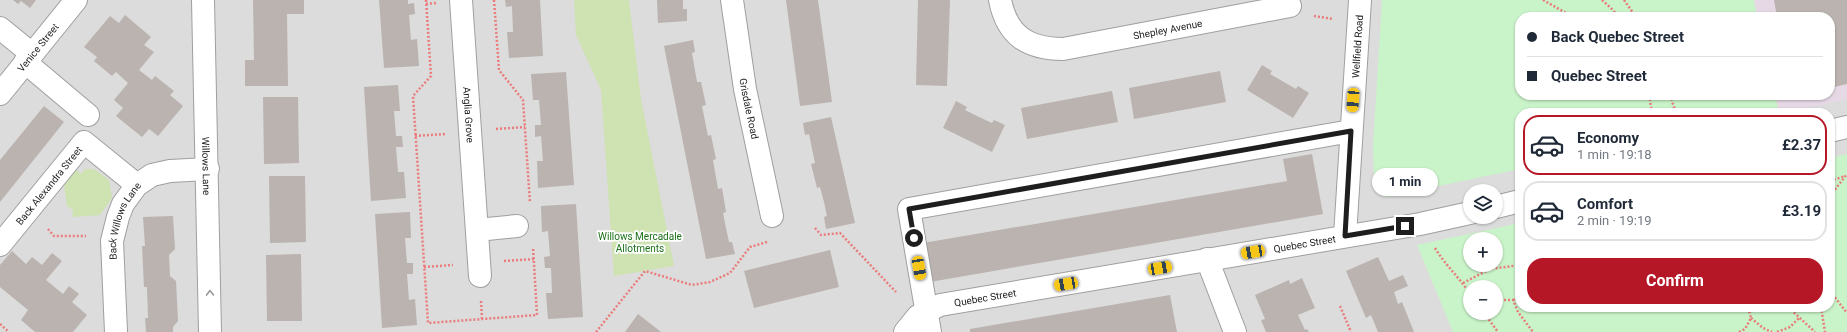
<!DOCTYPE html>
<html lang="en">
<head>
<meta charset="utf-8">
<style>
	body { margin:0; font-family:Roboto,sans-serif; background:#f2f2f3; color:#1f2937; height:100vh; display:flex; flex-direction:column; font-size:15px; white-space:nowrap }
	* { box-sizing:border-box; margin:0 }
	p { font-size:13px; color:#747a83 }
	.icon { flex:none; width:22px; height:22px; fill:none; stroke:currentColor; stroke-width:2; stroke-linecap:round; stroke-linejoin:round }
	.map { position:relative; flex:1; overflow:hidden }
	.drawer { position:absolute; left:1515px; top:108px; width:320px; height:204px; display:flex; flex-direction:column; background:#fff; border-radius:16px; box-shadow:0 1px 3px #0004 }
	.drawer>* { flex:none }
	.top-card { position:absolute; left:1515px; top:12px; width:320px; height:88px; border-radius:16px; box-shadow:0 1px 3px #0004; display:grid; align-content:center; height:88px; padding:0 12px; background:#fff }
	.fabs { position:absolute; left:1463px; top:184px; display:grid; gap:8px }
	.fabs a { display:grid; place-items:center; width:40px; height:40px; border-radius:50%; background:#fff; box-shadow:0 1px 3px #0004; font-size:20px }
	.end { position:absolute; width:18px; height:18px; margin:-9px; border:5px solid #1e1e1e; background:#fff; box-shadow:0 0 0 2px #fff }
	.from { border-radius:50% }
	.bubble { position:absolute; height:28px; border-radius:14px; background:#fff; box-shadow:0 1px 3px #0004; font-size:13px; font-weight:700; line-height:28px; text-align:center }
	.car { position:absolute; width:12px; height:24px; margin:-12px -6px; border-radius:5px; box-shadow:0 0 3px 1px #0007; background:linear-gradient(#f5c518 24%,#345 0 40%,#f5c518 0 76%,#345 0 86%,#f5c518 0) }
	.top-card b { display:flex; align-items:center; gap:14px; height:38px; font-size:15px }
	.top-card b+b { border-top:1px solid #e0e1e3 }
	.top-card i { width:10px; height:10px; background:#1f2937 }
	ul { padding:7px 0 0; list-style:none }
	li { display:flex; align-items:center; gap:12px; height:60px; margin:0 8px 6px; padding:0 4px; border:2px solid #e0e1e3; border-radius:16px }
	li div { flex:1 }
	li b { display:block; font-size:15px }
	li em { font-style:normal; font-weight:700 }
	li.selected { border-color:#b61727 }
	li>.icon { width:36px; height:36px; stroke-width:1.5 }
	.button { display:flex; gap:8px; margin-top:auto; padding:8px 12px }
	.button a { flex:1; height:46px; border-radius:16px; background:#b61727; color:#fff; font-size:16px; font-weight:700; line-height:46px; text-align:center }
	.map>svg:first-child { display:block }
	.residential { fill:#dcdcdc; fill-rule:evenodd }
	.industrial { fill:#e6d8e5 }
	.grass { fill:#cee2b2 }
	.park { fill:#c9f3c8; fill-rule:evenodd }
	.building { fill:#bbb3af }
	.lines { fill:none; stroke-linecap:round; stroke-linejoin:round }
	.minor-casing { stroke:#9f9f9f; stroke-width:24 }
	.path { stroke:#ea7c7b; stroke-width:2.5; stroke-dasharray:2 2; stroke-linecap:butt }
	.minor { stroke:#fff; stroke-width:22 }
	.oneway { stroke:#9a9a9a }
	.route { stroke:#1e1e1e; stroke-width:5 }
	.labels { text-anchor:middle; stroke-width:3.5; stroke-linejoin:round; paint-order:stroke }
	.street-label { font-size:10px; fill:#1e1e1e; stroke:#fff }
	.park-label { font-size:10px; fill:#1a7118; stroke:#fff }
</style>
</head>
<body>
<div class="map">
<svg width="1847" height="332" viewBox="0 0 1847 332">
	<rect width="100%" height="100%" fill="#eeebe6"/>
	<path class="residential" d="M0,0H1847V332H0ZM1520,17H1830V95H1520ZM1520,113H1830V307H1520ZM1470,191H1496V217H1470ZM1470,239H1496V265H1470ZM1470,287H1496V313H1470Z"/>
	<path class="industrial" d="M1754,0H1847V99L1786,113H1779L1775,95H1830V17H1757Z"/>
	<path class="grass" d="M574,0H629L641,99L674,266L614,276L601,90L576,35Z
		M85,169H94L109,180L112,198L100,215L72,217L73,210L67,206L64,185L76,170L81,174Z"/>
	<path class="park" d="M1382,0H1754L1757,17H1520V95H1775L1779,113H1520V169L1386,197L1378,191L1374,177L1373,145Z
		M1847,154V332H1453L1417,245L1520,223V307H1830V158ZM1470,239H1496V265H1470ZM1470,287H1496V313H1470Z"/>
	<path class="building" d="M13,0H36L30,8L21,1L18,4Z
		M253,0H304V14H287L288,86H245V60H254Z
		M379,0H408V4L414,3L415,14L409,15L411,40L417,39L419,66L384,68Z
		M505,0H540L543,56L509,58L507,32H513L512,6L506,7Z
		M657,0H683V9H687V21L658,23Z
		M786,0H818L832,102L800,106Z
		M918,0H950L947,86L916,85Z
		M1774,0H1847V84L1830,88V17H1777Z
		M125,15L151,37L144,45L154,52L139,70L152,80L155,76L174,91L170,95L183,106L158,136L149,129L142,137L116,116L123,108L114,100L128,83L116,72L112,76L94,61L97,57L84,47L110,16L119,23Z
		M693,40L695,52L692,53L697,82H701L706,105L702,106L708,136L711,135L716,159L713,160L718,189L722,188L726,212L723,213L726,228L729,242H732L735,254L706,259L664,46Z
		M1262,65L1272,71L1270,74L1296,89L1298,86L1309,93L1293,118L1247,90Z
		M1220,71L1226,102L1134,119L1129,88Z
		M566,72L574,185L538,188L537,161H543L541,136L535,137V125H541L539,100H533L531,74Z
		M398,85L400,111H394L396,136H402L403,147H396L398,172H404L406,198L371,201L364,87Z
		M1112,91L1118,122L1027,139L1021,108Z
		M263,97H298L299,163L264,164Z
		M956,101L967,107L965,110L979,117L992,123L994,120L1005,125L992,152L943,128Z
		M44,106L64,122L0,202V160Z
		M831,117L855,223L826,229L824,217L827,216L824,202L820,187L817,188L811,164L815,163L812,149L809,134L805,135L803,123Z
		M1312,154L1323,214L930,282L923,243L1287,181L1283,159Z
		M269,176H305L306,242L270,243Z
		M576,204L583,317L548,319L546,293H552L551,268H545L544,257L550,256L548,231L542,232L541,206Z
		M410,212L411,238H405L407,263H413V274H407L409,300L415,299L417,325L382,328L375,214Z
		M173,216L175,249L169,255L170,276L176,281L178,321L173,327V332H146L145,318H148L147,287H144L142,246H145L143,217Z
		M830,250L839,287L754,308L744,271Z
		M12,251L26,264L32,257L42,265L52,253L62,261L46,280L63,294L69,286L79,294L72,302L87,315L73,332H35L21,320L28,310L0,287V265Z
		M301,254L302,321H267L266,255Z
		M1378,257L1389,281L1403,275L1408,286L1394,292L1398,304L1402,302L1414,332H1378L1371,315L1366,318L1346,271Z
		M1302,278L1315,308L1298,315L1305,330L1307,329L1309,332H1266L1261,320L1265,319L1255,295L1289,280L1290,284Z
		M1170,295L1177,332H970V329Z
		M638,314L656,328L661,332H625Z"/>
	<g class="lines">
		<defs>
			<g id="minor">
				<path id="s1" d="M203,0L210,332"/>
				<path id="s2" d="M461,0L480,276"/>
				<path id="s3" d="M732,0L745,89L772,216"/>
				<path id="s4" d="M1000,0C1007,35 1027,49 1063,49L1290,6"/>
				<path d="M0,28L32,54"/>
				<path d="M25,62L88,115"/>
				<path id="s5" d="M0,94L76,0"/>
				<path d="M1830,131L1847,127"/>
				<path d="M1496,207L1520,201"/>
				<path d="M477,230L517,226"/>
				<path id="s6" d="M1345,236L1360,0"/>
				<path id="s7" d="M0,245L84,142L137,185"/>
				<path d="M1207,259L1235,332"/>
				<path id="s8" d="M116,332L112,241L118,217L123,204L137,185L152,175L170,171L208,169"/>
				<path id="s9" d="M905,332L918,316L940,305L1420,224L1470,213"/>
				<path d="M930,332L909,209L1351,131"/>
			</g>
		</defs>
		<use href="#minor" class="minor-casing"/>
		<path class="path" d="M426,0L431,76L413,96L428,323L537,315L533,247
			M494,0L499,70L523,100L530,203
			M1543,0L1573,17
			M1602,0L1613,10L1618,17
			M1624,0L1636,17
			M426,4L436,3
			M1314,16L1333,19
			M1649,95L1652,113
			M1670,95L1676,113
			M496,129L525,127
			M415,136L445,134
			M1830,181L1845,176
			M1830,196L1847,174
			M815,228L821,235L840,233L896,292
			M48,229L54,236H86
			M1435,248C1445,265 1460,278 1470,294
			M504,261L534,259
			M424,267L453,265
			M1463,283L1490,269L1520,265
			M1830,291L1847,313
			M1496,300H1513L1518,312L1533,332
			M1513,300L1520,298
			M481,301L482,319
			M1340,306L1351,332
			M1788,307L1815,332
			M1821,307L1825,332
			M1484,313L1498,332
			M1751,318L1763,328L1772,332
			M0,324L9,332
			M596,332L645,271L692,285L710,282L730,273L750,247L767,242
			M1739,332L1745,329L1751,318L1748,307
			M1777,332L1790,327L1799,318"/>
		<use href="#minor" class="minor"/>
	</g>
	<defs><path id="oneway-chevron" d="M-2-3.5L2.5 0L-2 3.5" fill="none" stroke-width="1.6" stroke-linecap="round" stroke-linejoin="round"/></defs>
	<use class="oneway" href="#oneway-chevron" transform="translate(210 293) rotate(-91)"/>
	<g class="lines">
		<path class="route" d="M914,238L909,209L1351,131L1345,236L1405,226"/>
	</g>
	<g class="labels">
		<g class="street-label">
			<text dy="4" stroke="none"><textPath href="#s4" startOffset="195">Shepley Avenue</textPath></text>
			<text dy="4" stroke="none"><textPath href="#s6" startOffset="190">Wellfield Road</textPath></text>
			<text dy="4" stroke="none"><textPath href="#s5" startOffset="60">Venice Street</textPath></text>
			<text dy="4" stroke="none"><textPath href="#s3" startOffset="110">Grisdale Road</textPath></text>
			<text dy="4" stroke="none"><textPath href="#s2" startOffset="115">Anglia Grove</textPath></text>
			<text dy="4" stroke="none"><textPath href="#s1" startOffset="166">Willows Lane</textPath></text>
			<text dy="4" stroke="none"><textPath href="#s7" startOffset="77">Back Alexandra Street</textPath></text>
			<text dy="4" stroke="none"><textPath href="#s8" startOffset="114">Back Willows Lane</textPath></text>
			<text dy="4" stroke="none"><textPath href="#s9" startOffset="415">Quebec Street</textPath></text>
			<text dy="4" stroke="none"><textPath href="#s9" startOffset="91">Quebec Street</textPath></text>
		</g>
		<g class="park-label">
			<text x="640" y="240">Willows Mercadale<tspan x="640" dy="12">Allotments</tspan></text>
		</g>
	</g>
</svg>
<div class="fabs">
<a><svg class="icon" aria-label="layers" viewBox="0 0 24 24"><path d="M12 4l9 5-9 5-9-5zM3 14l9 5 9-5"/></svg></a>
<a>+</a>
<a>−</a>
</div>
<i class="end from" style="left:914px;top:238px"></i>
<i class="end" style="left:1405px;top:226px"></i>
<div class="bubble" style="left:1372px;top:168px;width:66px">1 min</div>
<i class="car" style="left:1353px;top:100px;rotate:184deg"></i>
<i class="car" style="left:1253px;top:252px;rotate:260deg"></i>
<i class="car" style="left:919px;top:268px;rotate:170deg"></i>
<i class="car" style="left:1160px;top:268px;rotate:80deg"></i>
<i class="car" style="left:1066px;top:284px;rotate:260deg"></i>
<div class="top-card">
<b><i class="from"></i>Back Quebec Street</b>
<b><i></i>Quebec Street</b>
</div>
<section class="drawer">
<ul>
<li class="selected"><svg class="icon" aria-label="car" viewBox="0 0 24 24"><path d="M5 17H2v-5l4-1 3-4h7l3 4 3 1v5h-3M9 17h6M6 11h13"/><circle cx="7" cy="17" r="2"/><circle cx="17" cy="17" r="2"/></svg><div><b>Economy</b><p>1 min · 19:18</p></div><em>£2.37</em></li>
<li><svg class="icon" aria-label="car" viewBox="0 0 24 24"><path d="M5 17H2v-5l4-1 3-4h7l3 4 3 1v5h-3M9 17h6M6 11h13"/><circle cx="7" cy="17" r="2"/><circle cx="17" cy="17" r="2"/></svg><div><b>Comfort</b><p>2 min · 19:19</p></div><em>£3.19</em></li>
</ul>
<div class="button"><a>Confirm</a></div>
</section>
</div>
</body>
</html>
